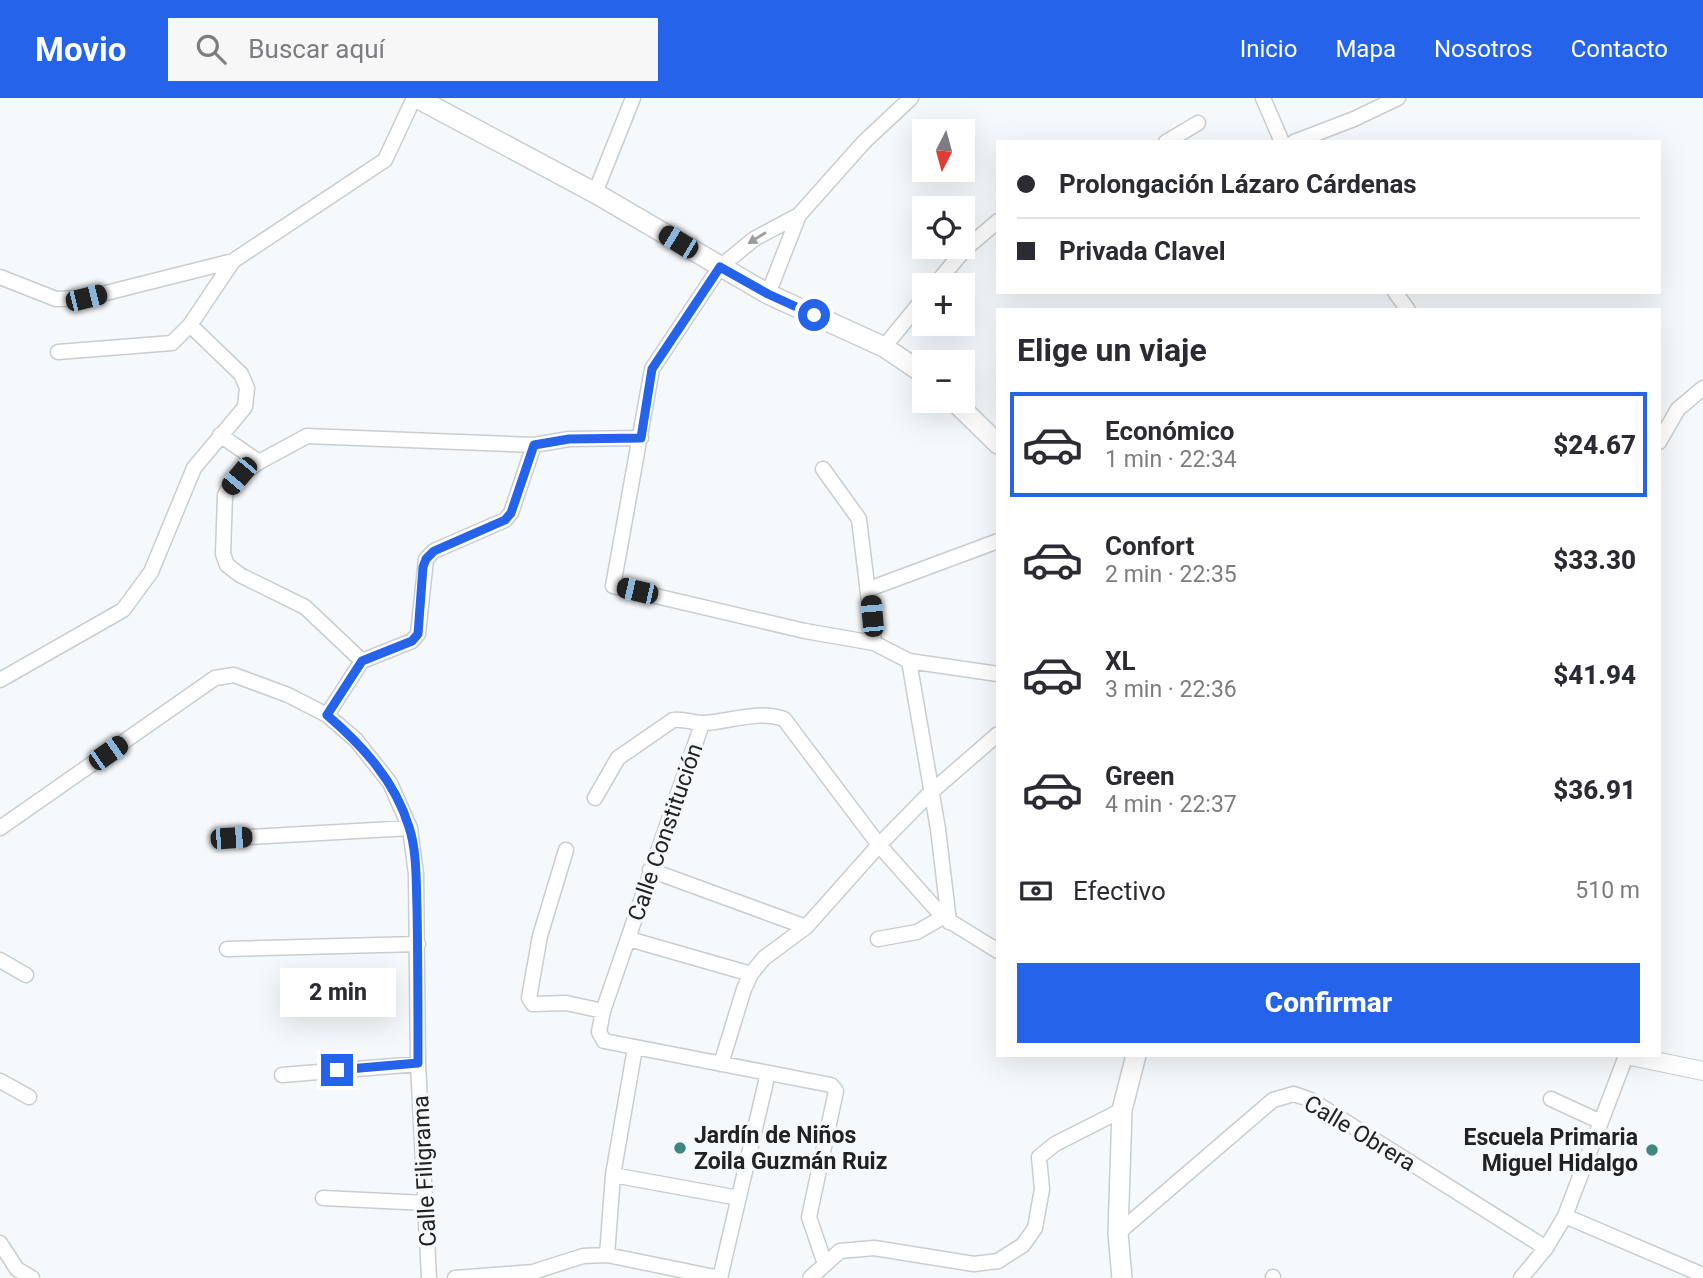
<!DOCTYPE html>
<html lang="es">
<head>
<meta charset="utf-8">
<style>
	body { margin:0; font-family:Roboto,sans-serif; background:#f7f7f7; color:#2b2b33; height:100vh; display:flex; flex-direction:column; font-size:26px; white-space:nowrap }
	* { box-sizing:border-box; margin:0 }
	p { font-size:23px; color:#7c7c81 }
	.icon { flex:none; width:38px; height:38px; fill:none; stroke:currentColor; stroke-width:2; stroke-linecap:round; stroke-linejoin:round }
	.map { position:relative; flex:1; overflow:hidden }
	.sheet { position:absolute; left:996px; top:210px; width:665px; height:749px; display:flex; flex-direction:column; background:#fff; border-radius:0px; box-shadow:0 7px 28px #0002 }
	.sheet>* { flex:none }
	.top-card { position:absolute; left:996px; top:42px; width:665px; height:154px; border-radius:0px; box-shadow:0 7px 28px #0002; display:grid; align-content:center; height:154px; padding:0 21px; background:#fff }
	.needle { width:46px; rotate:186deg }
	.controls { position:absolute; left:912px; top:21px; display:grid; gap:14px }
	.controls a { display:grid; place-items:center; width:63px; height:63px; border-radius:0px; background:#fff; box-shadow:0 7px 28px #0002; font-size:35px }
	.end { position:absolute; width:32px; height:32px; margin:-16px; border:9px solid #2563eb; background:#fff; box-shadow:0 0 0 4px #fff }
	.from { border-radius:50% }
	.bubble { position:absolute; height:49px; border-radius:0px; background:#fff; box-shadow:0 7px 28px #0002; font-size:23px; font-weight:800; line-height:49px; text-align:center }
	.car { position:absolute; width:21px; height:42px; margin:-21px -10px; border-radius:9px; box-shadow:0 0 5px 2px #0007; background:linear-gradient(#222 24%,#8ab4d8 0 40%,#222 0 76%,#8ab4d8 0 86%,#222 0) }
	.top-card b { display:flex; align-items:center; gap:24px; height:66px; font-size:26px }
	.top-card b+b { border-top:2px solid #e1e1e2 }
	.top-card i { width:18px; height:18px; background:#2b2b33 }
	ul { padding:0; list-style:none }
	li { display:flex; align-items:center; gap:21px; height:105px; margin:0 14px 10px; padding:0 7px; border:4px solid transparent; border-radius:0px }
	li div { flex:1 }
	li b { display:block; font-size:26px }
	li em { font-style:normal; font-weight:800 }
	li.current { border-color:#2563eb }
	li>.icon { width:63px; height:63px; stroke-width:1.5 }
	h2 { padding:0 21px; font-size:32px; line-height:84px }
	.pay { display:flex; align-items:center; gap:18px; height:77px; padding:0 21px; font-size:26px }
	.pay p { margin-inline-start:auto }
	.button { display:flex; gap:14px; margin-top:auto; padding:14px 21px }
	.button a { flex:1; height:80px; border-radius:0px; background:#2563eb; color:#fff; font-size:28px; font-weight:800; line-height:80px; text-align:center }
	header { display:flex; align-items:center; gap:42px; box-sizing:border-box; height:98px; padding:0 35px; background:#2563eb; color:#fff }
	header strong { font-size:33px }
	nav { display:flex; gap:38px; margin-inline-start:auto; font-size:24px }
	.search { width:490px; height:63px; background:#f7f7f7; display:flex; align-items:center; gap:18px; box-sizing:border-box; padding:0 24px; border-radius:0px; color:#7c7c81; font-size:26px }
	.map>svg:first-child { display:block }
	.lines { fill:none; stroke-linecap:round; stroke-linejoin:round }
	.minor-casing { stroke:#cacdd0; stroke-width:17 }
	.tertiary-casing { stroke:#cacdd0; stroke-width:20 }
	.secondary-casing { stroke:#cacdd0; stroke-width:22 }
	.minor { stroke:#fff; stroke-width:14 }
	.tertiary { stroke:#fff; stroke-width:18 }
	.secondary { stroke:#fff; stroke-width:19 }
	.oneway { fill:#9b9c9c }
	.route { stroke:#2563eb; stroke-width:9 }
	.poi-dot { fill:#40877f; stroke:#f6f9fc; stroke-width:2.5 }
	.labels { text-anchor:middle; stroke-width:7; stroke-linejoin:round; paint-order:stroke }
	.street-label { font-size:23px; fill:#212223; stroke:#f6f9fc }
	.poi-label { font-size:23px; font-weight:bold; fill:#212223; stroke:#f6f9fc; text-anchor:start }
</style>
</head>
<body>
<header>
<strong>Movio</strong>
<div class="search"><svg class="icon" aria-label="search" viewBox="0 0 24 24"><circle cx="10" cy="10" r="6"/><path d="M15 15l6 6"/></svg>Buscar aquí</div>
<nav><a>Inicio</a><a>Mapa</a><a>Nosotros</a><a>Contacto</a></nav>
</header>
<div class="map">
<svg width="1703" height="1180" viewBox="0 0 1703 1180">
	<rect width="100%" height="100%" fill="#f6f9fc"/>
	<g class="lines">
		<defs>
			<path id="minor" d="M1263,0L1282,44
				M1166,44L1198,25
				M1294,44L1354,21L1398,0
				M595,95L633,0
				M799,117L754,141L720,169L652,271L613,488L805,533L874,545L909,563L938,731L949,824
				M0,179L56,201L86,200L233,163L385,62L414,0
				M935,187L964,152L998,123
				M1395,194L1408,212
				M768,196L799,117L864,44L911,0
				M884,249L924,200
				M58,254L172,245L190,227L233,163
				M220,337L259,364
				M1659,344L1678,311L1703,290
				M823,371L859,421L874,545
				M869,491L998,443
				M362,563L305,509L240,477L227,467L223,456L225,397L229,390L239,378L259,364L307,338L534,347L569,341L641,340
				M909,563L998,576
				M0,582L123,512L151,474L194,370L245,309L247,290L241,276L190,227
				M327,617L362,563L412,543L418,536L426,461L434,453L505,422L511,415L534,347
				M702,626L603,913L599,934L604,943L831,987L836,993L809,1119L825,1166
				M595,700L618,660L673,622C684,620 695,626 706,625C732,623 758,612 784,621L879,747L943,819L998,853
				M0,730L215,580L234,577L288,597L327,617L356,642L390,685L410,730L416,776L418,966L429,1180
				M231,740L410,730
				M566,752L540,838L529,900L533,906L566,905L603,913
				M650,772L806,829
				M629,841L751,876
				M878,841L917,834L943,819
				M227,851L418,846
				M0,862L26,877
				M721,966L744,891L751,876L764,860L806,829L879,747L930,695L998,636
				M282,977L418,966
				M0,983L29,999
				M1551,1001L1601,1024
				M613,1077L739,1100
				M323,1100L426,1105
				M1565,1118L1703,1177
				M1118,1135L1273,1002L1294,996L1311,1002L1546,1150
				M0,1145L17,1171L32,1180
				M607,1157L613,1077L635,950
				M1273,1179V1180
				M455,1180L533,1174L583,1158L607,1157L720,1180
				M720,1180L768,975
				M810,1180L840,1153L874,1150L974,1166L998,1163L1023,1147L1035,1130L1042,1091L1039,1059L1055,1046L1122,1012
				M1521,1180L1546,1150L1565,1118L1626,958"/>
			<path id="tertiary" d="M1626,957L1703,973"/>
			<path id="secondary" d="M417,0L595,95L768,196L884,249L924,276
				M954,303L998,346
				M1122,1180L1118,1135L1122,1012L1136,957"/>
		</defs>
		<use href="#minor" class="minor-casing"/>
		<use href="#tertiary" class="tertiary-casing"/>
		<use href="#secondary" class="secondary-casing"/>
		<use href="#minor" class="minor"/>
		<use href="#tertiary" class="tertiary"/>
		<use href="#secondary" class="secondary"/>
	</g>
	<defs><path id="oneway-solid" d="M-6-.8H1V-3.2L6.5 0L1 3.2V.8H-6Z" transform="scale(1.75)"/></defs>
	<use class="oneway" href="#oneway-solid" transform="translate(757 140) rotate(148)"/>
	<g class="lines">
		<path class="route" d="M337,972L418,965C418,913 418,861 417,809C416,783 417,753 409,729C395,683 363,648 327,617L362,563L412,543L418,536L423,469L426,461L434,453L505,422L511,415L534,347L569,341L641,340L652,271L720,169L768,196L814,217"/>
	</g>
	<g class="poi-dot">
		<circle cx="680" cy="1050" r="7"/>
		<circle cx="1652" cy="1052" r="7"/>
	</g>
	<g class="labels">
		<g class="street-label">
			<text transform="translate(665 734) rotate(-71)" y="8">Calle Constitución</text>
			<text transform="translate(1360 1035) rotate(31)" y="8">Calle Obrera</text>
			<text transform="translate(424 1073) rotate(-93)" y="8">Calle Filigrama</text>
		</g>
		<g class="poi-label">
			<text x="694" y="1045">Jardín de Niños<tspan x="694" dy="26">Zoila Guzmán Ruiz</tspan></text>
			<text x="1638" y="1047" text-anchor="end">Escuela Primaria<tspan x="1638" dy="26">Miguel Hidalgo</tspan></text>
		</g>
	</g>
</svg>
<div class="controls">
<a><svg class="needle" viewBox="-14 -14 28 28"><path d="M0-13l5 13h-10z" fill="#e53935"/><path d="M0 13l5-13h-10z" fill="#7c7c81"/></svg></a>
<a><svg class="icon" aria-label="locate" viewBox="0 0 24 24"><circle cx="12" cy="12" r="6"/><path d="M12 2v4M12 18v4M2 12h4M18 12h4"/></svg></a>
<a>+</a>
<a>−</a>
</div>
<i class="end from" style="left:814px;top:217px"></i>
<i class="end" style="left:337px;top:972px"></i>
<div class="bubble" style="left:280px;top:870px;width:116px">2 min</div>
<i class="car" style="left:678px;top:144px;rotate:301deg"></i>
<i class="car" style="left:86px;top:200px;rotate:76deg"></i>
<i class="car" style="left:239px;top:378px;rotate:220deg"></i>
<i class="car" style="left:637px;top:493px;rotate:283deg"></i>
<i class="car" style="left:872px;top:518px;rotate:355deg"></i>
<i class="car" style="left:108px;top:655px;rotate:55deg"></i>
<i class="car" style="left:231px;top:740px;rotate:86deg"></i>
<div class="top-card">
<b><i class="from"></i>Prolongación Lázaro Cárdenas</b>
<b><i></i>Privada Clavel</b>
</div>
<section class="sheet">
<h2>Elige un viaje</h2>
<ul>
<li class="current"><svg class="icon" aria-label="car" viewBox="0 0 24 24"><path d="M5 17H2v-5l4-1 3-4h7l3 4 3 1v5h-3M9 17h6M6 11h13"/><circle cx="7" cy="17" r="2"/><circle cx="17" cy="17" r="2"/></svg><div><b>Económico</b><p>1 min · 22:34</p></div><em>$24.67</em></li>
<li><svg class="icon" aria-label="car" viewBox="0 0 24 24"><path d="M5 17H2v-5l4-1 3-4h7l3 4 3 1v5h-3M9 17h6M6 11h13"/><circle cx="7" cy="17" r="2"/><circle cx="17" cy="17" r="2"/></svg><div><b>Confort</b><p>2 min · 22:35</p></div><em>$33.30</em></li>
<li><svg class="icon" aria-label="car" viewBox="0 0 24 24"><path d="M5 17H2v-5l4-1 3-4h7l3 4 3 1v5h-3M9 17h6M6 11h13"/><circle cx="7" cy="17" r="2"/><circle cx="17" cy="17" r="2"/></svg><div><b>XL</b><p>3 min · 22:36</p></div><em>$41.94</em></li>
<li><svg class="icon" aria-label="car" viewBox="0 0 24 24"><path d="M5 17H2v-5l4-1 3-4h7l3 4 3 1v5h-3M9 17h6M6 11h13"/><circle cx="7" cy="17" r="2"/><circle cx="17" cy="17" r="2"/></svg><div><b>Green</b><p>4 min · 22:37</p></div><em>$36.91</em></li>
</ul>
<div class="pay"><svg class="icon" aria-label="cash" viewBox="0 0 24 24"><path d="M3 7h18v10H3z"/><circle cx="12" cy="12" r="2"/></svg>Efectivo<p>510 m</p></div>
<div class="button"><a>Confirmar</a></div>
</section>
</div>
</body>
</html>
